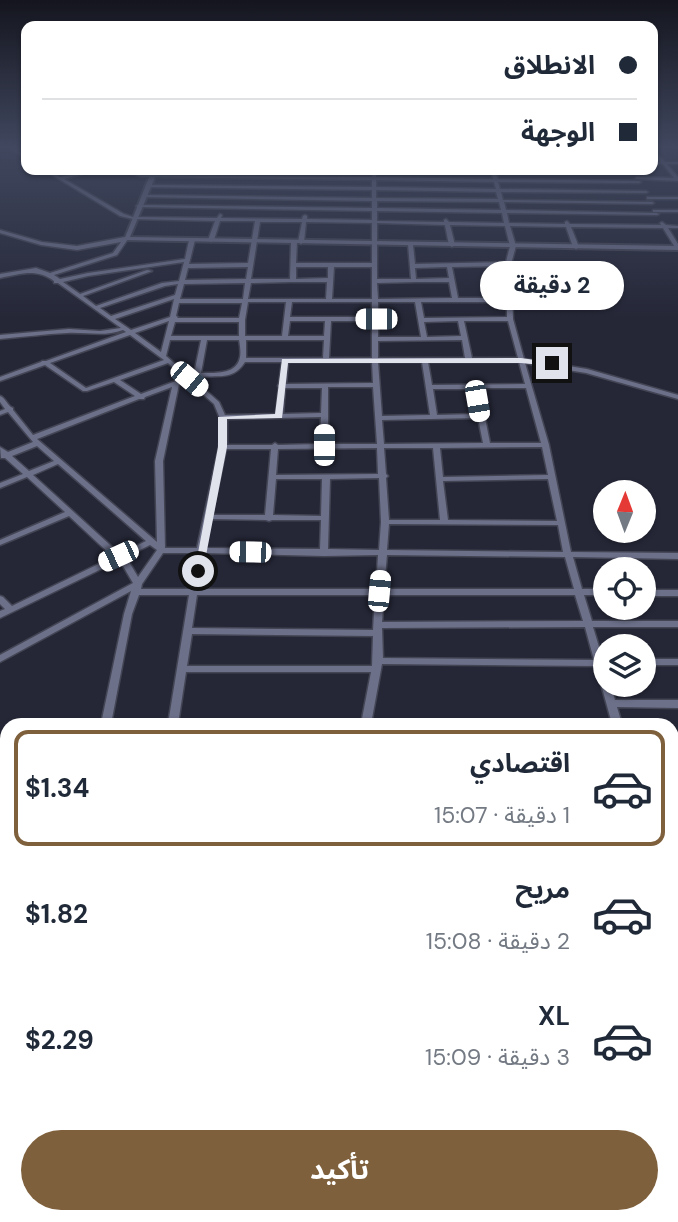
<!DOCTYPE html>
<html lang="ar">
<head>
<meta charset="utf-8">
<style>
	body { margin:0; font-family:"DM Sans","Noto Sans Arabic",sans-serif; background:#f2f2f3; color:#1f2937; direction:rtl; height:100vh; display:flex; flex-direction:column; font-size:26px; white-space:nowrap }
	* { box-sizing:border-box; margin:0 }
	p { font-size:23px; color:#747a83 }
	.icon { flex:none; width:38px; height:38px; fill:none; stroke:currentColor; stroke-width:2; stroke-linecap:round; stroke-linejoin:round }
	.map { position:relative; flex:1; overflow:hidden; direction:ltr }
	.panel { position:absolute; left:0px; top:718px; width:679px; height:506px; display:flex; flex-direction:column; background:#fff; border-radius:21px 21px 0 0; box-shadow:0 2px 5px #0004; direction:rtl }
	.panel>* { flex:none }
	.banner { position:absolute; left:21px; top:21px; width:637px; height:154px; border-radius:14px; box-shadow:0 2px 5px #0004; direction:rtl; display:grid; align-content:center; height:154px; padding:0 21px; background:#fff }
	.needle { width:46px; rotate:1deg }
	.fabs { position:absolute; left:593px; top:480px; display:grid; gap:14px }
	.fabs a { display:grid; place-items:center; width:63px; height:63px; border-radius:50%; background:#fff; box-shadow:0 2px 5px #0004; font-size:35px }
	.end { position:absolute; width:32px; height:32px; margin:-16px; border:9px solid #e0e2ec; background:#111; box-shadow:0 0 0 4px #111 }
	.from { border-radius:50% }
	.bubble { position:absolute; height:49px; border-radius:24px; background:#fff; box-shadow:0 2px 5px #0004; font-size:23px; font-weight:700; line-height:49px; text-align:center; direction:rtl }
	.car { position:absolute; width:21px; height:42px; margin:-21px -10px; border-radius:9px; box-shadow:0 0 5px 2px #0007; background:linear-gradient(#fff 24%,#345 0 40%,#fff 0 76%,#345 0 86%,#fff 0) }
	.banner b { display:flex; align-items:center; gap:24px; height:66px; font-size:26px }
	.banner b+b { border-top:2px solid #e0e1e3 }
	.banner i { width:18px; height:18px; background:#1f2937 }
	ul { padding:12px 0 0; list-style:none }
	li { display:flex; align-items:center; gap:21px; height:116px; margin:0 14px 10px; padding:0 7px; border:4px solid transparent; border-radius:14px }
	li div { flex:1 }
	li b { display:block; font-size:26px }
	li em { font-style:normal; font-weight:700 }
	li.current { border-color:#7f603c }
	li>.icon { width:63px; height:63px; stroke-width:1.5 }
	.cta { display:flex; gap:14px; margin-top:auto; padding:14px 21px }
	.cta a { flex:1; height:80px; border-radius:42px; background:#7f603c; color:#fff; font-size:28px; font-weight:700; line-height:80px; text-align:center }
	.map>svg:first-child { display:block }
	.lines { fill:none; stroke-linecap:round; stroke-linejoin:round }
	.minor-casing { stroke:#434554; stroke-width:3 }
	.tertiary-casing { stroke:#434554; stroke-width:4 }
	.minor { fill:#6c7089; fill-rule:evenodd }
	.tertiary { fill:#6c7089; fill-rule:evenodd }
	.route { fill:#e0e2ec }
</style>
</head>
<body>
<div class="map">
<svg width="678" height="1222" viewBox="0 0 678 1222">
	<rect width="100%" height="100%" fill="#252737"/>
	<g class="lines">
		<defs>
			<path id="minor" d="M19,148H26L18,151L26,156V159L13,150Z
				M653,149L665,162H678V164H667L678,177V181L635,179L637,177L674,178L663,164H653V162H660L653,152Z
				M44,170H49L60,177L91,170H98L64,179L124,214L133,217L217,218L220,214L222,215L221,218L302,219L303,216L305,215L307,216V219L372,220V211L138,207L136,206L138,205L372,208V201L143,197L141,196L143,195L372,198V190L147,187L145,186L147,185L372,187V180L141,177L123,170H128L142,175L372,177V170H376V177L493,179L491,170H635L633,172L495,171L498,179L639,181L641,182L639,183L498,182L500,189L646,191L648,192L646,193L501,192L503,200L652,202L654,203L652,204L504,202L506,210L657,213L659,214L657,215L507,213L509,223L565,224V222L567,221L570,224L661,225L660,223L662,222L666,225L678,226V228H668L678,244V250L676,249L663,228L571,227L579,247L576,249L573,247L566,227L510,226L516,246L511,264L513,319L524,359L587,369L678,395V399L586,373L525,363L549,445L571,552L678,553V559L573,557L582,589H606V595H584L592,621H678V627H593L603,660H606V684H610L615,700H678V708L617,707L622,724H612L596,666L382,664L371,724H361L371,672H186L178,724H168L189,595H139L132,614L111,724H101L124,614L131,591L0,662V655L133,583L123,566L118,561L0,618V611L5,609L0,604V596L3,597L12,606L113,557L69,516L0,545V540L65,512L27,477L0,488V483L23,474L5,458H1L0,447L8,452L33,442L8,412L0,415V411L5,409L0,402V396C6,398 7,406 13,408V410L33,435L135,396L114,382L87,391H83L45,365L0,381V377L41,362L42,361H46L126,332L123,330C105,337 86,332 67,333C45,334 22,337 0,339V335L69,329L100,331L121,328L58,283H54V281C36,268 21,274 0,278V274L36,268L50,273L113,253L121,242L77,250L41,245L0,233V230L42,242L77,246L125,237L128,239L117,255L54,275L60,279L88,273L185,259L189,240L192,238L195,240L189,264L248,263L255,221H220L214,240L211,242L208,240L215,221L133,219L120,216ZM376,180L494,182L496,189L376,187ZM376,190L496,192L498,199L376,198ZM377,201L499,202L501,210L377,208ZM377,211L502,213L504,223L449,222L446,219L444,220V222L377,221ZM260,222H302L298,242L301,244L304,242L306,222L372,223V263H296L297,242L294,240L291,242L290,279H251ZM377,223L445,225L449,245L452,247L455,245L450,225L505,226L510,246L506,262L415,264L413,245L408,244L411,279H377ZM184,262L179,281L162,283L96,306L83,296L152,271L147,270L80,294L63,282L88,276ZM505,266L506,298H458L452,267ZM248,267L246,279L185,280L188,268ZM296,267H328V278L296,279ZM334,267H372V299H332ZM447,267L449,278L416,279L415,268ZM291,282H327L326,299H248L251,283ZM416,282H449L452,298L378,299L377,283ZM245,283L243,299H180L184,284ZM178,284L175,295L111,316L100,308L165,286ZM174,299L170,317L131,330L115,319ZM248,302H286L282,336H245V320ZM292,302H372V317H290ZM378,302H415L421,337H378V320L379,319L378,318ZM421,302H507V317L424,318ZM179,303H242L239,318H177L178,317L176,316ZM169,321L161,352L135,333ZM290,321H325L324,336H288ZM331,321H372V358H329ZM458,321L461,336L427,337L424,322ZM464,321H508L518,358H472ZM175,322H239V336H171ZM130,335L164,360L86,388L50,363ZM170,340H201L194,374L189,376L166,356ZM207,340H239C240,345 241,352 240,357C237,375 214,373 201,373ZM246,340H324L323,358H246ZM462,340L465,358H378V341ZM245,362H282L279,384L278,386L279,387L276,414L225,415L219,402L193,379C213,372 231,384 245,362ZM288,362H372L373,383L286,384ZM378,362H422L430,415L382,416ZM428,362H519L525,384L432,385ZM168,363L184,378L141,394L120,380ZM188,381L214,404L221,421L219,447L197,548H165L163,461L179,384ZM172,387L155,461L157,542L37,439L139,399H144L145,397ZM328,387H373L377,444H328ZM285,388H322L321,413L283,414ZM479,388H526L541,443H490ZM433,389H472L477,414L437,415ZM321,417L320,444L278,445L275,443L272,445H227V419ZM478,418L483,443L384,444L382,420ZM37,446L54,461L29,471L12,456ZM542,447L548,475L443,477L440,448ZM377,448L378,474L276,475L278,449ZM384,448H433L440,520H389L386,478L388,476L386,474ZM226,449H271L265,515H212ZM58,464L146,541L120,554L33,475ZM379,478L381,522L379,550L328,549L330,479ZM276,479H322L321,516L273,515ZM548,479L557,521L448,520L443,481ZM211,519L266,520L269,521L272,520H321L320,549L205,548ZM389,524L558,525L563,552L387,550ZM150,545L157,550L138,577L129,562L124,558ZM163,553H196L190,589H141L142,584ZM204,553L324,556L378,555L376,589H198ZM387,555L565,557L574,589H384ZM197,595H375L373,630L192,628ZM384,595H575L583,621L382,622ZM585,627L594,660L383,658L382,628ZM192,634L373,636L372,666H187Z
				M647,197H678V199H647Z
				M653,210H678V212H653Z
				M644,590H678V596H644Z
				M644,659H678V665H644Z
				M672,741L678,742V750L672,749Z
				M0,780C9,783 7,791 7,798C0,795 0,788 0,780Z
				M672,792H678V800H672Z
				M7,803V812L0,815V806Z
				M672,849H678V859H672Z
				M672,902L678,903V913L672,912Z
				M672,922L676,923L678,927V962H672V950H675L672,946Z
				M7,1013C7,1021 10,1034 1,1038C10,1042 7,1054 7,1063L2,1061L0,1057V1019L2,1015Z
				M672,1018H678V1030H672Z
				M672,1102H678V1116H672Z
				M672,1202H678V1216H672Z
				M88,1216H102L101,1222H87Z
				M354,1216H368V1222H354Z
				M593,1216H607L608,1222H594Z"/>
			<path id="tertiary" d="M152,170H158L130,237L678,246V250L124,240Z"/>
		</defs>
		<use href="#minor" class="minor-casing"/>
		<use href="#tertiary" class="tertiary-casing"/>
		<use href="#minor" class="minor"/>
		<use href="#tertiary" class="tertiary"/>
	</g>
	<linearGradient id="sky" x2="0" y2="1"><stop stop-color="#14151e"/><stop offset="0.46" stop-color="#40475e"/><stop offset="1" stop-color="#40475e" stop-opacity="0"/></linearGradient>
	<rect width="678" height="319" fill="url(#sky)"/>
	<path class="route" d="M521,358L556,363L552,366L521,363H288L282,418L227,419V447L203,571L194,574L218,447V417L275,414L282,359Z"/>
</svg>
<div class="fabs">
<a><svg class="needle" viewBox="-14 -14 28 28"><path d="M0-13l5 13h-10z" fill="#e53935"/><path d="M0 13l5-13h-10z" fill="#747a83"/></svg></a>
<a><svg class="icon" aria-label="locate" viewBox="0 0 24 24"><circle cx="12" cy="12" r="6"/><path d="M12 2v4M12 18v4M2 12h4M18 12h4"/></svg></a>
<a><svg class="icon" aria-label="layers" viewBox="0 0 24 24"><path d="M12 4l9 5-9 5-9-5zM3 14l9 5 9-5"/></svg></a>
</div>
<i class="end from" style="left:198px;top:571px"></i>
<i class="end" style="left:552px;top:363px"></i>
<div class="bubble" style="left:480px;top:261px;width:144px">2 دقيقة</div>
<i class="car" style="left:376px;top:319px;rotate:270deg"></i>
<i class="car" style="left:189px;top:379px;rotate:130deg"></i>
<i class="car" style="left:477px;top:401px;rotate:170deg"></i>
<i class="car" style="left:324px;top:445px;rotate:0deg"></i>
<i class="car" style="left:250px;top:552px;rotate:271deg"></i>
<i class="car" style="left:118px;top:556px;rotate:245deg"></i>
<i class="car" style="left:379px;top:591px;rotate:5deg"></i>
<div class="banner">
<b><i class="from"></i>الانطلاق</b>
<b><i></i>الوجهة</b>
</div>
<section class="panel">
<ul>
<li class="current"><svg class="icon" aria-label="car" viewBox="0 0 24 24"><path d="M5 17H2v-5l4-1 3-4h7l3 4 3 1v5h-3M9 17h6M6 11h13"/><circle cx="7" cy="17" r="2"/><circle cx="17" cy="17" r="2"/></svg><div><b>اقتصادي</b><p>1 دقيقة · 15:07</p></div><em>$1.34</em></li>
<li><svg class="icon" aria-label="car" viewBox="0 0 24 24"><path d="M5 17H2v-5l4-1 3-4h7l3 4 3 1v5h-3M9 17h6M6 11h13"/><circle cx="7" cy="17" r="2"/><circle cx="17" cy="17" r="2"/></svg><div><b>مريح</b><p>2 دقيقة · 15:08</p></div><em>$1.82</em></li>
<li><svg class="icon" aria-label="car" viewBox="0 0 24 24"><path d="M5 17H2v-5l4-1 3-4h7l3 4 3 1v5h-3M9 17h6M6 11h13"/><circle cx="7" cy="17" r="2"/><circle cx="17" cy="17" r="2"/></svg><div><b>XL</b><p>3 دقيقة · 15:09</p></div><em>$2.29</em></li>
</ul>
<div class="cta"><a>تأكيد</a></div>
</section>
</div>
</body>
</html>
